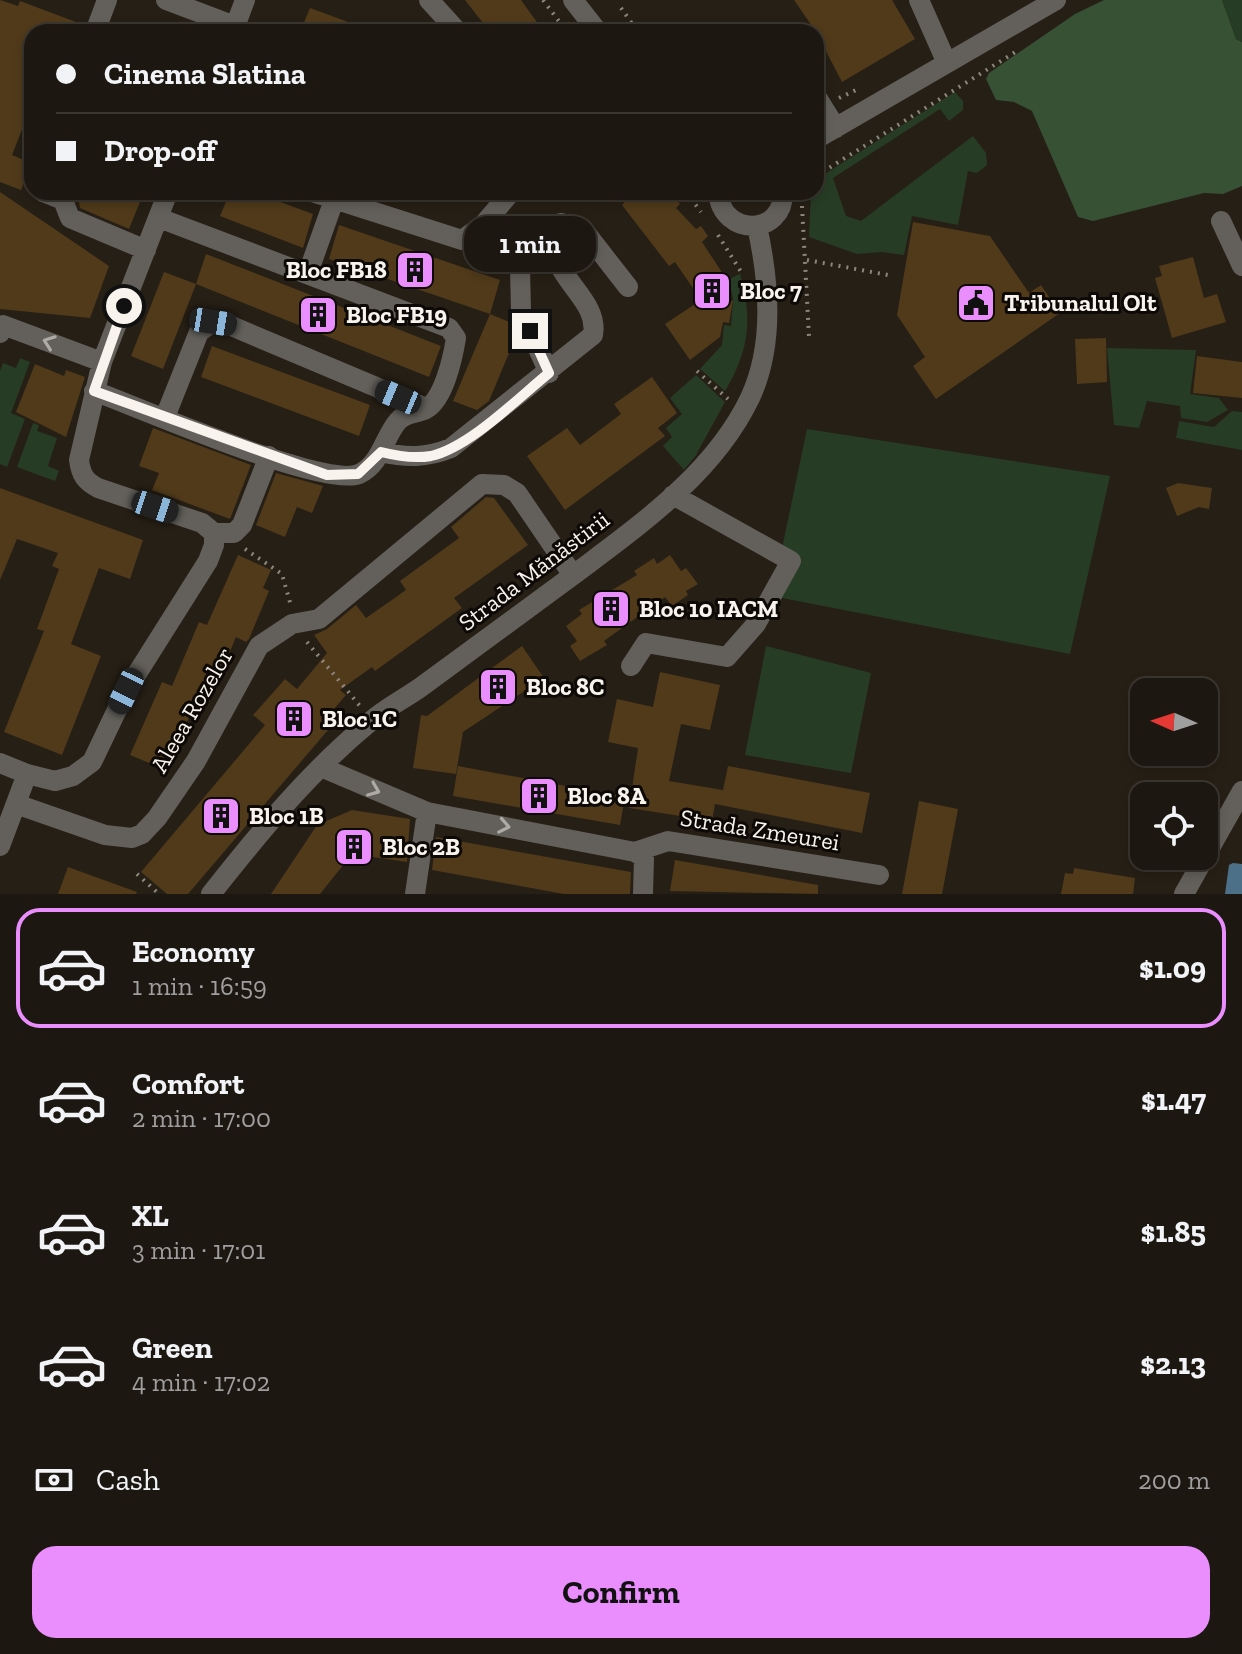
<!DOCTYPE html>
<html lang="en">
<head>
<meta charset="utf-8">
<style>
	body { margin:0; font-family:"Zilla Slab",serif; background:#29241e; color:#f1f3f6; height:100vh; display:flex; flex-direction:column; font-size:30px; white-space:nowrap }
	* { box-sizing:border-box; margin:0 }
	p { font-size:26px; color:#a09f9f }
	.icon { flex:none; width:44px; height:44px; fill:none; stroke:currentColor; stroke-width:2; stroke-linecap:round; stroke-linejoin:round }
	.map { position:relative; height:894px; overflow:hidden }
	.details { display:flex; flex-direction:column; background:#1c1710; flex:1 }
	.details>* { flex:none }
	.top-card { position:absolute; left:24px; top:24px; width:800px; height:176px; border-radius:24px; box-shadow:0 4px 12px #0003,0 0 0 2px #3a3630; display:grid; align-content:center; height:176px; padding:0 32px; background:#1c1710 }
	.needle { width:52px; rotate:273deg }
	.controls { position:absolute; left:1130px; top:678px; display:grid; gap:16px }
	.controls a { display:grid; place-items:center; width:88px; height:88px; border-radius:16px; background:#1c1710; box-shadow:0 4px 12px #0003,0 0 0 2px #3a3630; font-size:40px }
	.end { position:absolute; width:36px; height:36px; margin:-18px; border:10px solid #f8f3ec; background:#111; box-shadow:0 0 0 4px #111 }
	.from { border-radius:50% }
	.bubble { position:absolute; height:56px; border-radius:24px; background:#1c1710; box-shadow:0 4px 12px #0003,0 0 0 2px #3a3630; font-size:26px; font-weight:700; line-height:56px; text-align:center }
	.car { position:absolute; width:24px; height:48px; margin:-24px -12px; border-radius:10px; box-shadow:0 0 6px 2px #0007; background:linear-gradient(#222 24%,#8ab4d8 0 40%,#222 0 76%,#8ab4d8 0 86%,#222 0) }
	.top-card b { display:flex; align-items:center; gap:28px; height:76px; font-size:30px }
	.top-card b+b { border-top:2px solid #3a3630 }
	.top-card i { width:20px; height:20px; background:#f1f3f6 }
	ul { padding:14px 0 0; list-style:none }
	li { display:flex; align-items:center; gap:24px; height:120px; margin:0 16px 12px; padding:0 16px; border:4px solid transparent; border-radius:24px }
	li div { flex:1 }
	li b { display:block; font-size:30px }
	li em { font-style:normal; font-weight:700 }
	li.active { border-color:#ea8dfd }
	li>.icon { width:72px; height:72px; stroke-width:1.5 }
	.pay { display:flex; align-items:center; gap:20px; height:88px; padding:0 32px; font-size:30px }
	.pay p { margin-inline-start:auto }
	.cta { display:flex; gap:16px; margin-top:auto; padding:16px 32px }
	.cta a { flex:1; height:92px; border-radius:24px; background:#ea8dfd; color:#111; font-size:32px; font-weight:700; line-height:92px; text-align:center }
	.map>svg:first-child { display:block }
	.green { fill:#273c25 }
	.forest { fill:#375135 }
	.water { fill:#4c7088 }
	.building { fill:#503a1a }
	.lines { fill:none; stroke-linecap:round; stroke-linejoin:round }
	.path { stroke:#8c867d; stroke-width:4; stroke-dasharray:2 6; stroke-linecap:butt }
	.minor { stroke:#63605b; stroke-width:20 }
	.oneway { stroke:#aeaaa4 }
	.route { stroke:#f8f3ec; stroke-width:10 }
	.labels { text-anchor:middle; stroke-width:6; stroke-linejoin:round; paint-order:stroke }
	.poi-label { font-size:24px; font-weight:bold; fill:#f8f3ec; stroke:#0d0906; text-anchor:start }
	.street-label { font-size:24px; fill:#f8f3ec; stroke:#0d0906 }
</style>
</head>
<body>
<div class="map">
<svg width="1242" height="894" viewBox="0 0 1242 894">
	<rect width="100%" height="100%" fill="#261f15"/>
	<path class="green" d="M1222,0H1242V42L1236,39Z
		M955,92L963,101V110L949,121L940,109L833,178L846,216L861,221L973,136L986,153L987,165L977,173L968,171L958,225L912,216L904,255L881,252L857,254L809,237L811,192H816L820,177Z
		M740,274C753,319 749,351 725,391L700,369L722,345L724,325L731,326L733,300L729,279Z
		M1107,348L1196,350L1190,394L1219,398L1228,410L1207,422L1181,418L1180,406L1147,401L1139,428L1114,425Z
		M20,358L30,362L11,413L25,419L7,467L0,464V371L3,363L16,368Z
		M696,375L725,402L696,455L684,470L663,446L672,437L666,428L682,414L670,398Z
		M1232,411L1242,412V450L1176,438L1179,421L1214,427Z
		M33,423L39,425L37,431L57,438L48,466L59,471L55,481L17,467Z
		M807,429L1110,476L1070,654L772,596Z
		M766,646L871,673L851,773L745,755Z"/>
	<path class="forest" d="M1104,0H1222L1236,39L1242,42V186L1223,194L1204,193L1093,221L1078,217L1032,111L1014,102L996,100L986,79L989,73L1075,14Z"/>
	<path class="water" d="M1233,863L1242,864V894H1225L1229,865Z"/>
	<path class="building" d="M0,0L18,6L20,1L84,25L82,32H32V104L12,155L31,163L21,190L0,182Z
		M465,0H521L544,32H490Z
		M794,0H892L915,39L842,82L816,32Z
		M310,8L370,30L369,32H300Z
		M0,192L109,266L90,318L0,309Z
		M77,192H144L129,229L80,208Z
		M230,192H253L313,214L303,248L220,216Z
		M617,192H670L680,204L676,208L696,229L701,226L708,236L702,242L729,283L726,300L733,301L729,323L723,322L720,337L690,360L665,324L701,300L675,262L669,266L622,205L625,202Z
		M913,222L990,236L1029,293L1041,285L1060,313L936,399L913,366L925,357L897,315Z
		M339,225L500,280L490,314L329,259Z
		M206,254L441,346L429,377L196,284Z
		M1193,257L1204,298L1217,294L1226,322L1172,338L1155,278L1162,276L1159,266Z
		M164,272L196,284L163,369L131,356Z
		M490,314L512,323L517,334L489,401L477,410L453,401Z
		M1106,338L1107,382L1077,384L1075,339Z
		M212,346L370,405L359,436L201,377Z
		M1197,356L1242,362V398L1193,393Z
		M35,364L64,376L66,370L85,377L66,437L16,412Z
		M652,377L677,413L658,428L665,436L565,510L527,456L567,428L580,445L621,414L614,404Z
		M153,428L251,465L230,519L152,490L159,473L139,466Z
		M276,473L323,486L312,513L297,507L285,537L256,525Z
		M1178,483L1212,488L1209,509L1199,507L1177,516L1166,488Z
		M0,488L143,540L130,579L99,568L71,644L101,656L62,755L4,732L44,631L37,629L59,569L52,566L58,553L17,539L0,580Z
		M486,497L494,498L528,545L454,598L462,608L375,671L372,667L340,690L346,695L327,717L334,723L188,894H167L141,872L265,725L253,715L285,679L297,689L327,653L314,635L327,629L356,605L366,618L406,590L400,581L459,538L451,527Z
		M238,555L271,570L263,588L269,591L249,639L246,642L236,637L209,702L198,697L166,770L130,755L162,682L172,686L199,622L207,625Z
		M670,555L681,571L686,568L698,584L686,591L688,595L672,606L665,597L604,641L607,645L580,661L570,646L577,641L566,626L582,614L579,610L637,575L634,571L654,558L657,564Z
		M522,646L544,678L463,732L456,774L413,768L421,715L427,716Z
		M660,672L720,685L710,730L681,724L669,781L723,790L728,766L870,793L862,833L715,804L712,821L629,808L638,748L608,742L617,699L653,707Z
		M458,766L625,797L620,825L453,796Z
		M919,801L958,809L942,894H902Z
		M352,810L410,819L407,862L352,854L320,894H271L317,825Z
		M436,837L631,872L630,894H564L432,870Z
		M675,860L818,885V894L670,891Z
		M68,867L137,892L136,894H58Z
		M1074,868L1135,878L1133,894H1061L1065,873L1073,874Z"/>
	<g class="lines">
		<path class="path" d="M543,0L567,32
			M621,8L638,32
			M839,98L856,90
			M816,176L1017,51
			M686,192L701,212
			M802,206L809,336
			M718,235L743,275
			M807,260L888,275
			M697,371L728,399
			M245,549L282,574L291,606
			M307,642L360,706
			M137,874L159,894"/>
		<path class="minor" d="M166,0L235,26
			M429,0L458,32
			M573,0L598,32
			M919,0L946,61
			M95,32L107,0
			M233,32L245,0
			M816,96L836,128
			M816,139L1056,0
			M43,192L63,200L70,218L146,250
			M312,192L462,240L483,225L511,192
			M718,192C722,238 784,236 783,192
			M1221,221L1242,266
			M483,225L520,268L521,311L549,373
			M308,273L334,200
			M0,333L3,325L102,362
			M94,391C138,407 325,489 359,474C381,464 384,437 398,421C406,412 416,414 426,409C444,399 453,357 456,338L449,328L159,218
			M165,417L199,332L213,322L229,325L426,408
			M381,452C407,458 426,458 451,448L593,335C600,296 544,276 554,229L561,223L582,228L628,287
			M214,533H234L242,525L269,456
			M631,666L646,643L727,657L756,624L791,561L673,495
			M0,763L27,774
			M321,767L427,812L635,852L644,858L643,894
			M16,804L105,835L132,838L142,834L157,818L196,761L259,646L292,624L319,619L482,484L504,485L517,493L573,575
			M0,846L27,774L55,781L73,776L92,762L126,691L208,561L214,545V533L202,523L98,488C85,481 81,475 79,460L102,362L168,192
			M635,852L668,841L879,875
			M211,894C259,833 310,771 371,721C386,708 404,699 421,687C471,650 522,613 572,576C638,526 713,475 750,398C775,344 769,281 757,226
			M415,894L427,812
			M1184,894L1242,791"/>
	</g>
	<defs><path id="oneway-chevron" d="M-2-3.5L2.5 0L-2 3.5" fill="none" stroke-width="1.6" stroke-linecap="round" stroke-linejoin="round" transform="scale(2)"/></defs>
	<g class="oneway">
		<use href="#oneway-chevron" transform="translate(49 342) rotate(-160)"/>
		<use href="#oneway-chevron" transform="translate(374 790) rotate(22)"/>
		<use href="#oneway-chevron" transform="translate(504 826) rotate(11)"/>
	</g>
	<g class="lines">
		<path class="route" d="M124,306L94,391L327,475L358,474L381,452C397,456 414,459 431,456C470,447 518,398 549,373L530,331"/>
	</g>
	<defs>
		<symbol id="building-square" viewBox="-11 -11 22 22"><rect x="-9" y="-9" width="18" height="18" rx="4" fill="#ea8dfd" stroke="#0d0906"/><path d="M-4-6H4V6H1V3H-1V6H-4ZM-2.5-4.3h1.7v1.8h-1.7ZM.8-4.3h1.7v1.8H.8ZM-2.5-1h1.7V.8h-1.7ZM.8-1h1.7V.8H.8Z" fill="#111"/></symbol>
		<symbol id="civic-square" viewBox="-11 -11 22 22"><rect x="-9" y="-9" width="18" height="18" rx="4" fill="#ea8dfd" stroke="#0d0906"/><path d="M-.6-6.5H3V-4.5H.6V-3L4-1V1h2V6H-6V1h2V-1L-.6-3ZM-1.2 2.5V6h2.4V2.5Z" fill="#111"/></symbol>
	</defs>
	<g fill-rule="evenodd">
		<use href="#building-square" x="393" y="248" width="44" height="44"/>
		<use href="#building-square" x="690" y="269" width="44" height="44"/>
		<use href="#civic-square" x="954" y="281" width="44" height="44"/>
		<use href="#building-square" x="296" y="293" width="44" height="44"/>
		<use href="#building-square" x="589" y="587" width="44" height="44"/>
		<use href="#building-square" x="476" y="665" width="44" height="44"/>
		<use href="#building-square" x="272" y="697" width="44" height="44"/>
		<use href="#building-square" x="517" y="774" width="44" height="44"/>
		<use href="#building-square" x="199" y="794" width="44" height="44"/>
		<use href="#building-square" x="332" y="825" width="44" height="44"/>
	</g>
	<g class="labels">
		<g class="poi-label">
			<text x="387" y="278" text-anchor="end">Bloc FB18</text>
			<text x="740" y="299">Bloc 7</text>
			<text x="1004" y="311">Tribunalul Olt</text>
			<text x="346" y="323">Bloc FB19</text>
			<text x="639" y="617">Bloc 10 IACM</text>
			<text x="526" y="695">Bloc 8C</text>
			<text x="322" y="727">Bloc 1C</text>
			<text x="567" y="804">Bloc 8A</text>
			<text x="249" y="824">Bloc 1B</text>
			<text x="382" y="855">Bloc 2B</text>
		</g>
		<g class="street-label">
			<text transform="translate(534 571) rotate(-37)" y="8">Strada Mănăstirii</text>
			<text transform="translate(192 710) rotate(-60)" y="8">Aleea Rozelor</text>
			<text transform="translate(760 830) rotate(9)" y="8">Strada Zmeurei</text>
		</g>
	</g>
</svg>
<div class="controls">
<a><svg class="needle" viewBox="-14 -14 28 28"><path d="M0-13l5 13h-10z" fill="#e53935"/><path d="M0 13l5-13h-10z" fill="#a09f9f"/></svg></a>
<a><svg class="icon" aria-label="locate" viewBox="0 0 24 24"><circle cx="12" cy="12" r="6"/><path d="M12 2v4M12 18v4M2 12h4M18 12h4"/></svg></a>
</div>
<i class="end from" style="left:124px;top:306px"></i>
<i class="end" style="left:530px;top:331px"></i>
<div class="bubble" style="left:464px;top:216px;width:132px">1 min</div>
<i class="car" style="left:213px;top:322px;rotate:99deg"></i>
<i class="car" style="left:398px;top:397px;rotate:293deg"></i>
<i class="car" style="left:155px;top:507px;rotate:108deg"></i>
<i class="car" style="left:126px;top:691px;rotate:206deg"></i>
<div class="top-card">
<b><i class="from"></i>Cinema Slatina</b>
<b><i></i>Drop-off</b>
</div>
</div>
<section class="details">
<ul>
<li class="active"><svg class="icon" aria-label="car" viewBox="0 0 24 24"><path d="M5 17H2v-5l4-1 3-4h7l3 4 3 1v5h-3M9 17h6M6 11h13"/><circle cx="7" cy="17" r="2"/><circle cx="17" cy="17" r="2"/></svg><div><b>Economy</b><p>1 min · 16:59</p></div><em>$1.09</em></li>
<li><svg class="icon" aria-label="car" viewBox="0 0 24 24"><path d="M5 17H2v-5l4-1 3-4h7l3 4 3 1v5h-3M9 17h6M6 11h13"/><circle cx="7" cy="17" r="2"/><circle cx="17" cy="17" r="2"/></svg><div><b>Comfort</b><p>2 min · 17:00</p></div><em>$1.47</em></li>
<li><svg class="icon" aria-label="car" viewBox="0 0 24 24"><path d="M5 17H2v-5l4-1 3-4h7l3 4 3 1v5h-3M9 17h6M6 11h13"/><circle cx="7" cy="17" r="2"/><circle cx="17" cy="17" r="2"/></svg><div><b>XL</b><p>3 min · 17:01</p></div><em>$1.85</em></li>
<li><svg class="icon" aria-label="car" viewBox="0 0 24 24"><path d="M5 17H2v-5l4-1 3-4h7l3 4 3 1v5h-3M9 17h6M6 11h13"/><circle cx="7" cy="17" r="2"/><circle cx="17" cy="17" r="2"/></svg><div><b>Green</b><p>4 min · 17:02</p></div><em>$2.13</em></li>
</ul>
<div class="pay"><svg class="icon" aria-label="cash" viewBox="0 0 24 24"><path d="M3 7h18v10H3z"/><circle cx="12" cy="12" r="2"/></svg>Cash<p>200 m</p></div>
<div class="cta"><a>Confirm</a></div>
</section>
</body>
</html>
